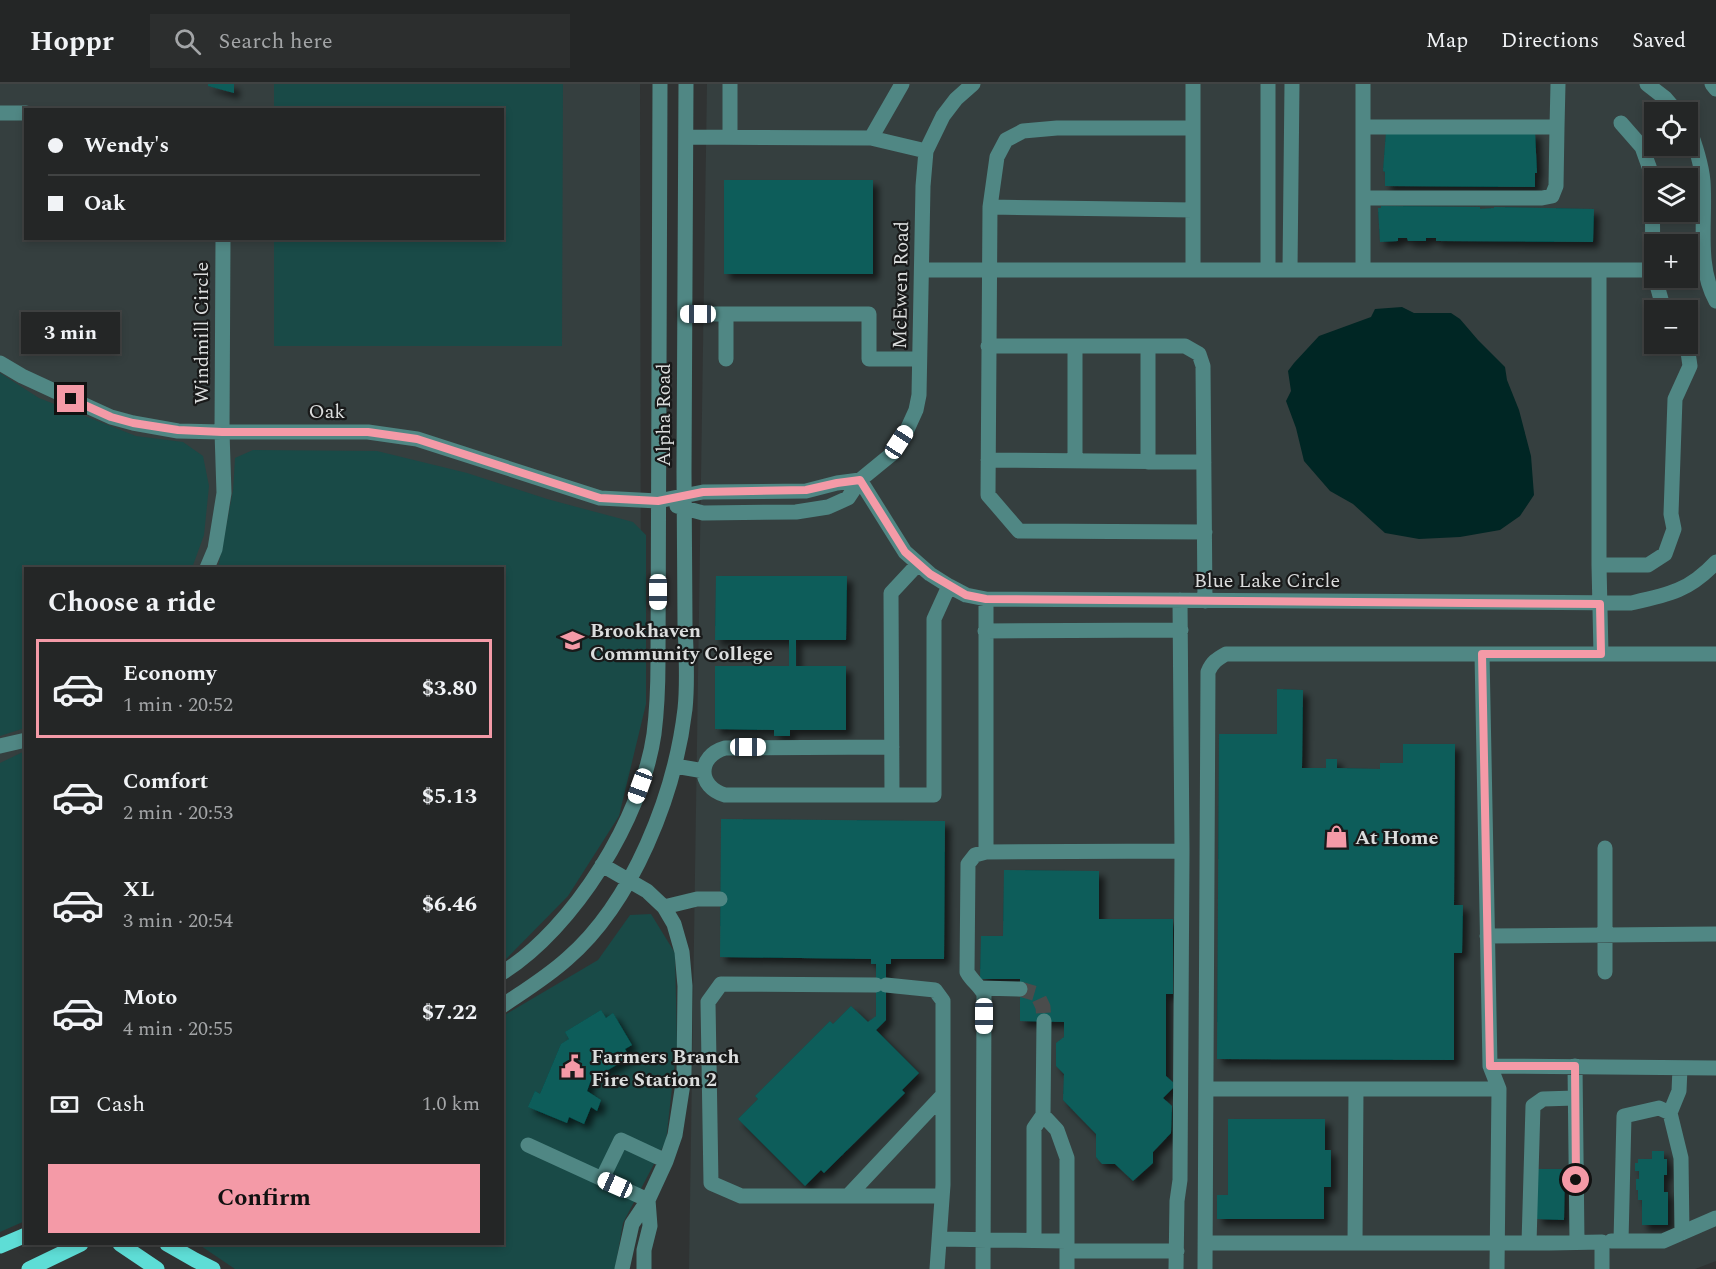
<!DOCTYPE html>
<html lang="en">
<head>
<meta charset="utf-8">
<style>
	body { margin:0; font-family:Spectral,serif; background:#2c2e2e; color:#f1f3f6; height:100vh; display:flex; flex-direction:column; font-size:22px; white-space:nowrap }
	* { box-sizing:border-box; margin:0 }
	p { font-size:20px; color:#a3a5a7 }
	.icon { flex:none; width:33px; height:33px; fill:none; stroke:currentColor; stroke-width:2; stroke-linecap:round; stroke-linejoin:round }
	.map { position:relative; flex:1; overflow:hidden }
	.sheet { position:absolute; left:24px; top:483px; width:480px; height:678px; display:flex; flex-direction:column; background:#242626; border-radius:0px; box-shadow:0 3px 9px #0003,0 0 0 2px #414343 }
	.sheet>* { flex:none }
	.top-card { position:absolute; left:24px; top:24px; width:480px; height:132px; border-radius:0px; box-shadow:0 3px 9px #0003,0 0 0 2px #414343; display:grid; align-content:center; height:132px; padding:0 24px; background:#242626 }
	.fabs { position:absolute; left:1644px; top:18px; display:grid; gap:12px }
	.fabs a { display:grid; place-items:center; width:54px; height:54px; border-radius:0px; background:#242626; box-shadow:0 3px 9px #0003,0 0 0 2px #414343; font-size:30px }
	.end { position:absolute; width:27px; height:27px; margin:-14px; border:8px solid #f49aa7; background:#111; box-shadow:0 0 0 3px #111 }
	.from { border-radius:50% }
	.bubble { position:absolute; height:42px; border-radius:0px; background:#242626; box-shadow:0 3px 9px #0003,0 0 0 2px #414343; font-size:20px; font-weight:700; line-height:42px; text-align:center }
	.car { position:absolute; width:18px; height:36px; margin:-18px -9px; border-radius:8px; box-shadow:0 0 4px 2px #0007; background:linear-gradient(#fff 24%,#345 0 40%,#fff 0 76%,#345 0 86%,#fff 0) }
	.top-card b { display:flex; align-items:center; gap:21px; height:57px; font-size:22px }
	.top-card b+b { border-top:2px solid #414343 }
	.top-card i { width:15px; height:15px; background:#f1f3f6 }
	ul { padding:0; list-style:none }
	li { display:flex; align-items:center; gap:18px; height:99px; margin:0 12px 9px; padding:0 12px; border:3px solid transparent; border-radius:0px }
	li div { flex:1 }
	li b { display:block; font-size:22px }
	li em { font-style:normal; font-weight:700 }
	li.active { border-color:#f49aa7 }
	li>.icon { width:54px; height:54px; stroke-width:1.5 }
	h2 { padding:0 24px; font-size:27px; line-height:72px }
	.pay { display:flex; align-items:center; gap:15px; height:66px; padding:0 24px; font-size:22px }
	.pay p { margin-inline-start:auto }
	.button { display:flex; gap:12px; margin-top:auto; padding:12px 24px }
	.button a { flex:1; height:69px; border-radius:0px; background:#f49aa7; color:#111; font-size:24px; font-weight:700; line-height:69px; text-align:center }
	header { display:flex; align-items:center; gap:36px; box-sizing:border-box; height:84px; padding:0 30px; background:#242626; border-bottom:2px solid #414343 }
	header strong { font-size:28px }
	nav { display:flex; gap:33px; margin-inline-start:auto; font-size:21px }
	.search { width:420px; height:54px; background:#2c2e2e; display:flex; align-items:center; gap:15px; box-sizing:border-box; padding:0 21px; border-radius:0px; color:#a3a5a7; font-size:22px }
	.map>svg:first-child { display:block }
	.built { fill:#353f3f; fill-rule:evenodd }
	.green { fill:#194a47 }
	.water { fill:#002624 }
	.building { fill:#095d5a; filter:url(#shadow) }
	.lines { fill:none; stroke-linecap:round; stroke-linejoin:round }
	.minor-tunnel { stroke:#4a4c4c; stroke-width:15; stroke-dasharray:15 8; stroke-linecap:butt }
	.minor { stroke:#508784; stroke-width:15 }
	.major { stroke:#5eddd6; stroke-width:15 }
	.route { stroke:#f49aa7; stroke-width:8 }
	.labels { text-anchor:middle; stroke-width:4.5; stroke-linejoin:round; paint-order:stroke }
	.street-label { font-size:20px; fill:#dbdddd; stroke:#191a1a }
	.poi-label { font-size:20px; font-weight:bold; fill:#dbdddd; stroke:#191a1a; text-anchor:start }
</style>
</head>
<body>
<header>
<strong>Hoppr</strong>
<div class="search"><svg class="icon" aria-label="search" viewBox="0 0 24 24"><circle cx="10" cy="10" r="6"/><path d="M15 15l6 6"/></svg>Search here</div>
<nav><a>Map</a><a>Directions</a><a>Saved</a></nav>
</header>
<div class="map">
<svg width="1716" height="1185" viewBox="0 0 1716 1185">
	<defs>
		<filter id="shadow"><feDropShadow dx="5.5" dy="5.5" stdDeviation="3" flood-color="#0009"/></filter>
	</defs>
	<rect width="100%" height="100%" fill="#303333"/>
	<path class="built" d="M0,0H640L641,630L502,484H26V1134L0,1148ZM26,26H502V154H26Z
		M707,0H1716V1177L1695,1185H689ZM1654,28H1688V62H1654ZM1654,94H1688V128H1654ZM1654,160H1688V194H1654ZM1654,226H1688V260H1654Z"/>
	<path class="green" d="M274,0H563L562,262H274V155L502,154V26L274,25Z
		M0,289L39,314L136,352L183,358L203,372L209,402L204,451L192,484H26L25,644L0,652Z
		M253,366L377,367L467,389L547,415L633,438L646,451V620L619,732L568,812L503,878L502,484H218L233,407L235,374Z
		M25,667V1137L0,1148V679Z
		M651,830L675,869L677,960L666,1057L623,1139L615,1185H235L198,1160H502L503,932L598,876L630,831Z"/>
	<path class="water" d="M1402,223L1414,229H1451L1460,235L1478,256L1505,283L1507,296L1519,326L1531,372L1534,411L1520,432L1500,446L1460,453L1419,455L1385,449L1353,420L1330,407L1304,377L1296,344L1286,317L1291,307L1288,287L1294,279L1319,252L1371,233L1375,225Z"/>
	<path class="building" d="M208,0H234V9L208,2Z
		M1386,48H1535L1537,89H1535V103L1385,102V88L1383,87Z
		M724,96H873V190H724Z
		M1381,122L1480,123V125L1494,124V123L1594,125L1593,158L1436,157V154H1426V157H1408L1407,154H1398V157L1380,158L1378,124H1381Z
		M716,492H847L846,556H796V582H846V646H790V652H774V646L715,645V582H789V556H715Z
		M1277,605L1303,606L1302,684H1326V675H1337V684L1380,685V679H1403V660H1455L1454,821H1463L1462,869H1454V976L1217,975L1219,650H1277Z
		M721,735L945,737L944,875H891V880H886V936L876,946L919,989L902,1006L905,1009L824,1089L821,1086L805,1102L738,1035L758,1015L755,1012L830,937L833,940L851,922L868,938L876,932V880H871V875L720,873Z
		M1004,786L1099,787V835H1173V910H1166V992L1176,1001L1163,1014L1172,1022L1171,1049L1153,1068V1079L1133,1097L1115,1080H1102L1096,1073V1050L1063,1016L1064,990L1056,982V959L1064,953V938L1020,937V895H980L981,852H1003Z
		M601,926L606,934L613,929L632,961L625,965L630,973L591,996L587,1007L601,1016L597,1027L591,1023L584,1040L569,1033L567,1039L528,1023L535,1007L540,1010L561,960L569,955L565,948Z
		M1228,1035H1325V1066H1331V1103H1324V1135H1217V1111H1228Z
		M1652,1067H1664V1075H1667V1091H1664V1108H1668V1141H1642V1116H1638V1106H1636V1095H1639V1087H1635V1079H1638V1075H1652Z
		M1536,1085H1565L1564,1136L1537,1135Z"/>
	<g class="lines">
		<path class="minor-tunnel" d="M1020,905L1037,910L1043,923L1044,937"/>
		<path class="minor" d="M1268,0V186
			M1363,0V186
			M1647,0L1665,14L1677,28
			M1712,0L1716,5
			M0,29H26
			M1621,39L1642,63L1652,91L1653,186L1654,193
			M1688,42C1695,60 1701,77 1703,97C1706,137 1696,181 1716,217
			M1363,43H1557L1556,102L1552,112L1542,114H1363
			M1557,43L1558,0
			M1193,44H1057L1023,47L1006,56L997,73L990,123L988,411L1019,447L1205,448
			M686,53L871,54L926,67
			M730,53V0
			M871,54L902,0
			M990,123L1193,126
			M922,186H1654
			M1193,186V0
			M1290,186L1292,0
			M1599,186V481
			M1688,186H1704
			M1655,194L1664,226
			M685,230H869V275H919
			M726,230V275
			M988,262H1185L1199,270L1203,282L1205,517
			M1075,262V377
			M1148,262V378
			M0,279L22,292L89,323L111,333L133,339L178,347L222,348H368L417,355L600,414L658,417L703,408L806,407L837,399L860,396
			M988,376L1204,378
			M860,396L905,468L930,490L949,502L966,511L986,515L1631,519C1668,511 1689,507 1716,478
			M677,422L703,429L796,428L828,423L848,414L860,396L893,369L906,348L916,326L919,311L923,102L926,67L943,32L956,15L973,0
			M207,484L215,465L224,409L222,348L223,154
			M985,547L1181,546
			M1482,570L1490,982L1499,1005L1497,1185
			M1601,570L1599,481H1648L1665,470L1674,445L1671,430L1675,315L1690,282L1688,268L1683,260
			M0,662L26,656
			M892,663L725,664C697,672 697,703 725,711H934V535L949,502
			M675,682L704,687
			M892,711L891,509L918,480
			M1605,764V888
			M986,768V515
			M602,781L647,807L664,823L674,840L682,868L685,902L684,993L675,1051L666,1077L648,1116L632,1140L622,1185
			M664,823L697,815H720
			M1487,852L1716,850
			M502,889C574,844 642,734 654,650C657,626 658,602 658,577L660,0
			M876,901L721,900L708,918L711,1099L741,1112H942
			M886,901L935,906L943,917V1101L937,1185
			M981,904L1020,905
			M502,922C524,907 547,893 567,875C633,818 675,710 685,625C688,597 686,568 685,540C685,489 684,438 684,387C685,258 685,129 686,0
			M1044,937L1043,1031L1057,1046L1067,1074V1185
			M1490,982L1716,984
			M1575,982L1577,1158
			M1206,1005H1356L1355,1159
			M1356,1005H1499
			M1670,1029L1679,1007L1680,984
			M528,1061L648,1116
			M602,1095L621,1056L666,1077
			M848,1112L943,1011
			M940,1155L1067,1157
			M1034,1156V1044L1043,1031
			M1611,1157H1663L1716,1134
			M1621,1157L1624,1032L1659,1024L1670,1029L1681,1074L1682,1149
			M1205,1159H1550L1602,1158V1185
			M1529,1159L1533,1022L1543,1015L1575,1014
			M1067,1167H1177
			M644,1185V1166L650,1142L648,1116
			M983,1185L984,910C979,901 972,897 967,888L968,780L975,771L986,768L1182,767L1180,516
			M1176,1185L1177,1117L1180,1096L1182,767
			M1205,1185L1208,588C1212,578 1217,575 1226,570H1716"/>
		<path class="major" d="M120,1160L157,1185
			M167,1160L195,1176L213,1185
			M0,1162L26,1151
			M29,1185L81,1160"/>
	</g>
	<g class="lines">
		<path class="route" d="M71,315L111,333L133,339L178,346L222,348H368L417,355L600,414L658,417L703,408L806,406L837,399L860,396L905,468L930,490L949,501L966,511L986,515L1600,520L1601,570H1482L1490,982H1575L1576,1096"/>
	</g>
	<defs>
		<symbol id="university-bare" viewBox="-9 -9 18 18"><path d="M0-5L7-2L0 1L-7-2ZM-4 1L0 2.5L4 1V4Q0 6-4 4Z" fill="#f49aa7" stroke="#191a1a" stroke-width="2.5" paint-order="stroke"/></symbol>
		<symbol id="shop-bare" viewBox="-9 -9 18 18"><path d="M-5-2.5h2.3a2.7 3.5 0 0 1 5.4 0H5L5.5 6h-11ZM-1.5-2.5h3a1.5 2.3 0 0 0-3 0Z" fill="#f49aa7" stroke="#191a1a" stroke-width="2.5" paint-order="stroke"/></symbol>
		<symbol id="civic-bare" viewBox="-9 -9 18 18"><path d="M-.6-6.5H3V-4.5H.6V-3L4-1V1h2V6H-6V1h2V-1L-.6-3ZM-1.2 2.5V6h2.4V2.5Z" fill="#f49aa7" stroke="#191a1a" stroke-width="2.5" paint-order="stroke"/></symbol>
	</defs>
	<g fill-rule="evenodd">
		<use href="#university-bare" x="556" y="540" width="33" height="33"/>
		<use href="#shop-bare" x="1320" y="736" width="33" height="33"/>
		<use href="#civic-bare" x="556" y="966" width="33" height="33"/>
	</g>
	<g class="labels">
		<g class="street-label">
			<text transform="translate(900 201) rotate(-89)" y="7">McEwen Road</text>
			<text transform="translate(201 249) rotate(-90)" y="7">Windmill Circle</text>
			<text x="327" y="334">Oak</text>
			<text transform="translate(663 331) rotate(-90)" y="7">Alpha Road</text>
			<text x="1267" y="503">Blue Lake Circle</text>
		</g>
		<g class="poi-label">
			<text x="590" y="553">Brookhaven<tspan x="590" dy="23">Community College</tspan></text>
			<text x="1355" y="760">At Home</text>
			<text x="591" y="979">Farmers Branch<tspan x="591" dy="23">Fire Station 2</tspan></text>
		</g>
	</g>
</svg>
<div class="fabs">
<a><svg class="icon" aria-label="locate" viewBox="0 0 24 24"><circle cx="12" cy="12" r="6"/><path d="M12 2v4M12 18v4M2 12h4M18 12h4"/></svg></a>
<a><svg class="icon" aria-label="layers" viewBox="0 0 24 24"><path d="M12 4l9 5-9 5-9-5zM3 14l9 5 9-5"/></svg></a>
<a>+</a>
<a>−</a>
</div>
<i class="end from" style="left:1576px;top:1096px"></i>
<i class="end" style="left:71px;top:315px"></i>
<div class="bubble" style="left:21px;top:228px;width:99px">3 min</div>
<i class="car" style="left:698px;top:230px;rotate:270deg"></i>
<i class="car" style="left:899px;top:358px;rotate:33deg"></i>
<i class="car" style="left:658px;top:508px;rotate:180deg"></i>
<i class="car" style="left:748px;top:663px;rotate:90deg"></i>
<i class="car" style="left:640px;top:702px;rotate:200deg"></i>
<i class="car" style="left:984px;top:932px;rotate:180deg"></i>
<i class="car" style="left:615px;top:1101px;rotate:294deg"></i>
<div class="top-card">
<b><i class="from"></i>Wendy's</b>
<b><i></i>Oak</b>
</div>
<section class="sheet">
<h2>Choose a ride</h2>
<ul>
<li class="active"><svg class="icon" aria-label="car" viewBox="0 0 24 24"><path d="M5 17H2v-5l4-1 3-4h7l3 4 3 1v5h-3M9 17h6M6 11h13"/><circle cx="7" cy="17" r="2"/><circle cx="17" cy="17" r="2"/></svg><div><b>Economy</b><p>1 min · 20:52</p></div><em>$3.80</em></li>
<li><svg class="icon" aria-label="car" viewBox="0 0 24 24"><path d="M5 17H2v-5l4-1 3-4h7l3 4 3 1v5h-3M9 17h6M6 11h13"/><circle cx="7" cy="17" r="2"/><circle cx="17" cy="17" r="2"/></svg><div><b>Comfort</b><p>2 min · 20:53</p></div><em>$5.13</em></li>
<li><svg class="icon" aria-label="car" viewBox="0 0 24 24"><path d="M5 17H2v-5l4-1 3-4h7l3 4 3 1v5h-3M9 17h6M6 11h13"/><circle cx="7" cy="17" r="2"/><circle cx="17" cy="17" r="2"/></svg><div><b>XL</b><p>3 min · 20:54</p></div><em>$6.46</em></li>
<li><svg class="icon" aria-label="car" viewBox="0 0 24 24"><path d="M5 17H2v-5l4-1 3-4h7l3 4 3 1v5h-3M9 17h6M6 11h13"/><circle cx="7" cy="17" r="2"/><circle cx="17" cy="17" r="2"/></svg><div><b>Moto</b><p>4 min · 20:55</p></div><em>$7.22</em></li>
</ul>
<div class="pay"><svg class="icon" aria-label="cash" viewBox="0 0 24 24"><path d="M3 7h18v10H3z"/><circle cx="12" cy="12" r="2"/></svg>Cash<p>1.0 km</p></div>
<div class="button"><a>Confirm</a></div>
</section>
</div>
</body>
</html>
